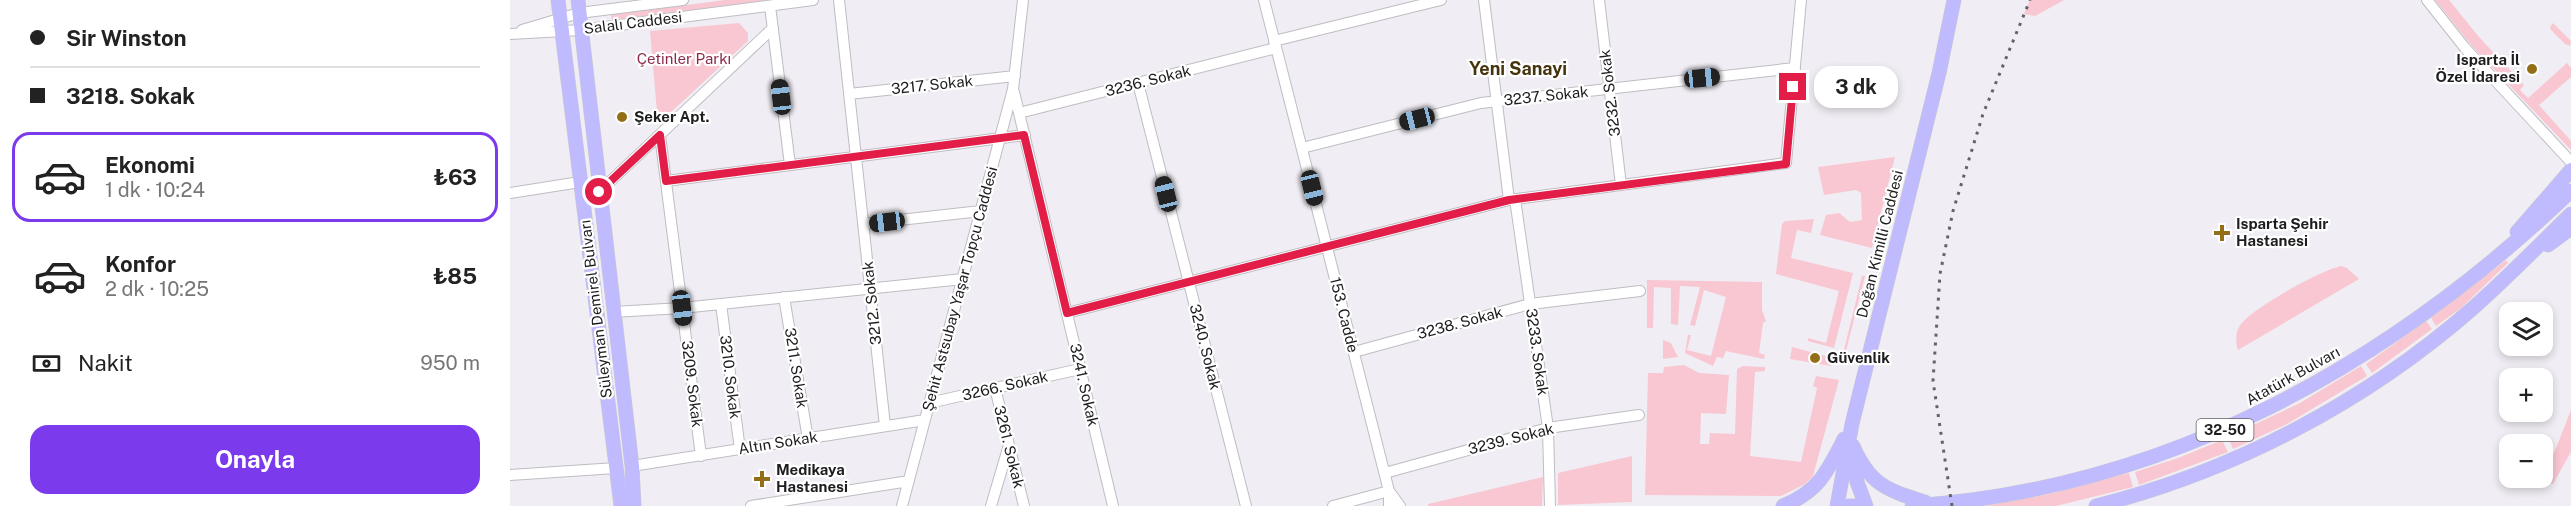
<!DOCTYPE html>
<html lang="tr">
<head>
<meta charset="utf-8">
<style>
	body { margin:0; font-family:"Public Sans",sans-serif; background:#f2f2f2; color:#222; height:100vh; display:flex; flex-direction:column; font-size:22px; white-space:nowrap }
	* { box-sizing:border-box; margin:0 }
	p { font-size:20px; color:#767676 }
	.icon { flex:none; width:33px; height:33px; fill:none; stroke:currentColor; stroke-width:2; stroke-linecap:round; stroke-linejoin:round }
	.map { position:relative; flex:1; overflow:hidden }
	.side { display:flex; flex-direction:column; background:#fff; width:510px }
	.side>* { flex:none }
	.guide { display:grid; align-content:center; height:132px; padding:0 30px; background:#fff }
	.controls { position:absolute; left:1989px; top:302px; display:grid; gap:12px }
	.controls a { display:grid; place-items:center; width:54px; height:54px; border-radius:12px; background:#fff; box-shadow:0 3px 9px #0003; font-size:30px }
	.end { position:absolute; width:27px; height:27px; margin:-14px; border:8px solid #e11d48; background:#fff; box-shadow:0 0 0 3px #fff }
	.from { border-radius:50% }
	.bubble { position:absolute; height:42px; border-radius:18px; background:#fff; box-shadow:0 3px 9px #0003; font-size:20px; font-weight:700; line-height:42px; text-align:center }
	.car { position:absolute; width:18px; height:36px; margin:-18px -9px; border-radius:8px; box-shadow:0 0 4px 2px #0007; background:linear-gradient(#222 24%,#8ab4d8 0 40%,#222 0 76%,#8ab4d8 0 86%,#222 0) }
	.guide b { display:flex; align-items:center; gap:21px; height:57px; font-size:22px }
	.guide b+b { border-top:2px solid #e0e0e0 }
	.guide i { width:15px; height:15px; background:#222 }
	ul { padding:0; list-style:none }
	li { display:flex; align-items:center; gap:18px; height:90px; margin:0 12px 9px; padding:0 18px; border:3px solid transparent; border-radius:18px }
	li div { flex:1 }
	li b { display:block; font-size:22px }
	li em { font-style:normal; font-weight:700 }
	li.active { border-color:#7c3aed }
	li>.icon { width:54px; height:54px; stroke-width:1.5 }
	.pay { display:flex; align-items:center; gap:15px; height:66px; padding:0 30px; font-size:22px }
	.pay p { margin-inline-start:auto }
	.button { display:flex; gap:12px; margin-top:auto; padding:12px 30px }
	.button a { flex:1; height:69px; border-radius:18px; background:#7c3aed; color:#fff; font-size:24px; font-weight:700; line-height:69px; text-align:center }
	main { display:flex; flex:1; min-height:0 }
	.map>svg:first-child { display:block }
	.green { fill:#f8c7d1 }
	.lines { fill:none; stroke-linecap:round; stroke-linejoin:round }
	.minor-casing { stroke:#bfbcc2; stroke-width:12 }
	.major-casing { stroke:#cdcdce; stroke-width:15 }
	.minor { stroke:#fff; stroke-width:10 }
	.major { stroke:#bfbbfe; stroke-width:14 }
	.rail { stroke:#656366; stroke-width:3; stroke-dasharray:3 6; stroke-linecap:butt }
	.route { stroke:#e11d48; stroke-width:8 }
	.poi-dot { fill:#936e16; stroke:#fff; stroke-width:2 }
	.labels { text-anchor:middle; stroke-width:4.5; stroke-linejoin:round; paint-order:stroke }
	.shield { fill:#fff; stroke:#616062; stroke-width:1.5 }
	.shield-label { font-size:14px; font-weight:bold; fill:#1d1c1e }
	.street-label { font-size:15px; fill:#1d1c1e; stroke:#fff }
	.park-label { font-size:15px; fill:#8c2b4b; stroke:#fff }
	.poi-label { font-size:15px; font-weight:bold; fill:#1d1c1e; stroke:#fff; text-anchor:start }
	.quarter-label { font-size:18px; font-weight:bold; fill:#45330b; stroke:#fff }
</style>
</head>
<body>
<main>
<section class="side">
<div class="guide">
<b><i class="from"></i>Sir Winston</b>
<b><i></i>3218. Sokak</b>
</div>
<ul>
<li class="active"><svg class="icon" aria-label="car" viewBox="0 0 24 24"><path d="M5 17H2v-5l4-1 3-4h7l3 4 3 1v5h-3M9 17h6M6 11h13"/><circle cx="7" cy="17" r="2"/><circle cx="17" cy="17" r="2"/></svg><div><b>Ekonomi</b><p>1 dk · 10:24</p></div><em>₺63</em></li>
<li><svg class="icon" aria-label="car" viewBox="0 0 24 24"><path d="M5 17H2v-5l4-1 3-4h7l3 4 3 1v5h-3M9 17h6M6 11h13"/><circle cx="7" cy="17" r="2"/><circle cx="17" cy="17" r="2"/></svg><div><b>Konfor</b><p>2 dk · 10:25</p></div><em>₺85</em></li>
</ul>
<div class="pay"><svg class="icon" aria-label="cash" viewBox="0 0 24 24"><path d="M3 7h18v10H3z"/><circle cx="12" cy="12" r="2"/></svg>Nakit<p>950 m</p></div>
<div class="button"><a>Onayla</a></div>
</section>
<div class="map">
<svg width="2061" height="506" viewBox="0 0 2061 506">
	<rect width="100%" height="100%" fill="#f1edf4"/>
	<path class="green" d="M215,0H258L102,20L101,15Z
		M1520,0H1554L1525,16L1514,14Z
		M1925,0H1939L1969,37L2014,85L2010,90L2018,98L2057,63L2061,68V77L2029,105L2061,141V150L1962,46Z
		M229,23L238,33V41L148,124L140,31Z
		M2043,23L2061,41L2060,46L2055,44L2041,30L2040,27Z
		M1385,157L1362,248L1310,235L1316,215L1329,213L1340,222L1352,220L1351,193L1346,190L1314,195L1308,167Z
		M1304,219L1301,233L1287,230L1281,258L1343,273L1324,348L1298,341V338L1316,343L1329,291L1266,274L1272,224L1275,221Z
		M1996,260L1998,263L1951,308L1926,326L1921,318Z
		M1831,266L1837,268L1849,279L1728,350C1726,343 1725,334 1729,327C1738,310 1811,270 1831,266Z
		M1352,276H1355L1336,351L1334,350Z
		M1137,280L1252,282V310L1256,321L1253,323L1249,353L1255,355L1254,359L1216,351L1213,358L1207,357L1203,366L1175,353L1178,335H1181L1177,350L1201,356L1216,297L1194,290L1185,326L1180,325L1190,287L1170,286L1168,325L1161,324V288L1144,287L1143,328H1137Z
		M1916,321L1922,329L1862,373L1856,364Z
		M1153,340L1161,343L1168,357L1153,359Z
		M1282,347L1323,358L1321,366L1280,359Z
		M1174,365L1189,373L1219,375L1216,414L1191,413L1190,444H1199L1200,433L1225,434L1227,369L1233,366L1255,367V371L1245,372L1240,456L1291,462L1307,388L1303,386L1306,376L1329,380L1303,476L1295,484L1271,496L1135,495L1138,373H1153L1154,367Z
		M1851,366L1857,376L1777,424L1723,449L1718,437L1790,403Z
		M2061,410V452L2043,484L2033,481Z
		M1712,440L1718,452L1629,485L1625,472L1668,458Z
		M1122,456V502L1048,505V473Z
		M1619,473L1623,487L1546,506H1475L1544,493Z
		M1033,477L1032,506H918V504Z"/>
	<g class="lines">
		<defs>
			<path id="minor" d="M329,0L375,426
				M754,0L879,491L823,506
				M974,0L999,200
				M1089,0L1111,185
				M1917,0L1955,48L2061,162
				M260,6L280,165
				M12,30L69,13L173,0
				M0,34L71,30L303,0
				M764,41L931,0
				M628,83L736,506
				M504,92L603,506
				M339,94L505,76
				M509,113L766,48
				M150,135L191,456
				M792,148L971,103L1285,68
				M156,181L515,135
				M89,192L263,28
				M0,193L70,182
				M1005,199L1038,428L1040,506
				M353,224L471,211
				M274,297L298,439
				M211,304L230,450
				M103,312L172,308L453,279
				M557,313L999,200L1276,163L1291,0
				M844,352L1020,304L1130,291
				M485,388L514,506
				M419,403L570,369
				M122,466L415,420
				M875,473L1038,428L1129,415
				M0,475L106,468
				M241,506L399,481
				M392,506L503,89L513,0
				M481,506L499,445
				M879,506V491L890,506"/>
			<path id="major" d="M48,0L111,506
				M68,0L122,466L124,506
				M2007,232L2061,170
				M2038,245L2061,228
				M1343,446C1360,485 1377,490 1415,502
				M1344,456L1347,482L1356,506
				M1273,506C1309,491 1317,472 1334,439
				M1327,506L1342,424L1429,73L1444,0
				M1338,506H1354
				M1402,506C1658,489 1879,365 2061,191
				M1586,506C1724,471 1856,402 1963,308C1997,278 2028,246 2061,214"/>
		</defs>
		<use href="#minor" class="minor-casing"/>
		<use href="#major" class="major-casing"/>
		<use href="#minor" class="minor"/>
		<use href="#major" class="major"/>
		<path class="rail" d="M1442,506L1423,381L1430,274L1443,211L1473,114L1520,0"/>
	</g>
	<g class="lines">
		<path class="route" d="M89,192L150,135L156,181L514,135L557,313L999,200L1276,164L1283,87"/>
	</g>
	<g class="poi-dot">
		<circle cx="2022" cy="69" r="6"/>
		<circle cx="112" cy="117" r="6"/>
		<path d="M1709 224h6v6h6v6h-6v6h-6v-6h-6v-6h6z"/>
		<circle cx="1305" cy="358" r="6"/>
		<path d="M249 470h6v6h6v6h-6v6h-6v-6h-6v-6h6z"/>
	</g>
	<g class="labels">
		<rect class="shield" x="1686.5" y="419" width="57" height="22" rx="4.5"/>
		<g class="shield-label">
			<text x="1715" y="435">32-50</text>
		</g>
		<g class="street-label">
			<text transform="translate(123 23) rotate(-7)" y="5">Salalı Caddesi</text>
			<text transform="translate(638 81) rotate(-14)" y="5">3236. Sokak</text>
			<text transform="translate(422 85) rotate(-6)" y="5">3217. Sokak</text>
			<text transform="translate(1100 93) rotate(-97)" y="5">3232. Sokak</text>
			<text transform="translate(1036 96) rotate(-6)" y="5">3237. Sokak</text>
			<text transform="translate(1370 244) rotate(-76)" y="5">Doğan Kimilli Caddesi</text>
			<text transform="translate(450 289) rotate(-75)" y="5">Şehit Astsubay Yaşar Topçu Caddesi</text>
			<text transform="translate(362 303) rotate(-96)" y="5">3212. Sokak</text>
			<text transform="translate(86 309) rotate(-97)" y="5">Süleyman Demirel Bulvarı</text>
			<text transform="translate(834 315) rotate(76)" y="5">153. Cadde</text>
			<text transform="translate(950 323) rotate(-15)" y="5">3238. Sokak</text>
			<text transform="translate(695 347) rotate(76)" y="5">3240. Sokak</text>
			<text transform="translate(1027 352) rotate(82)" y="5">3233. Sokak</text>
			<text transform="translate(286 368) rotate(81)" y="5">3211. Sokak</text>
			<text transform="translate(1783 376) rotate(-29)" y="5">Atatürk Bulvarı</text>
			<text transform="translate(220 377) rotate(83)" y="5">3210. Sokak</text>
			<text transform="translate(182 384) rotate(83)" y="5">3209. Sokak</text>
			<text transform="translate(574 385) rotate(77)" y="5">3241. Sokak</text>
			<text transform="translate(495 386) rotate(-13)" y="5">3266. Sokak</text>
			<text transform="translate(1001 439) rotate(-14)" y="5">3239. Sokak</text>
			<text transform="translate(268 443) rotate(-9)" y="5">Altın Sokak</text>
			<text transform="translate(499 447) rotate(76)" y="5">3261. Sokak</text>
		</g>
		<g class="park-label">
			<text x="174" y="64">Çetinler Parkı</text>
		</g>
		<g class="poi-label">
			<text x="2010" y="65" text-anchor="end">Isparta İl<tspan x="2010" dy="17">Özel İdaresi</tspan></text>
			<text x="124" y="122">Şeker Apt.</text>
			<text x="1726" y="229">Isparta Şehir<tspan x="1726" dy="17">Hastanesi</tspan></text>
			<text x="1317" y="363">Güvenlik</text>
			<text x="266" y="475">Medikaya<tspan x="266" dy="17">Hastanesi</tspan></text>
		</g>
		<g class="quarter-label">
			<text x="1008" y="75">Yeni Sanayi</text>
		</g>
	</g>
</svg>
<div class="controls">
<a><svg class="icon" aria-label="layers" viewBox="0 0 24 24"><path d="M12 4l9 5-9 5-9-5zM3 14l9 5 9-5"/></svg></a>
<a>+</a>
<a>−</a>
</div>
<i class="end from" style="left:89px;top:192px"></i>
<i class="end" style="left:1283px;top:87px"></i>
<div class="bubble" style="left:1304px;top:66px;width:84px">3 dk</div>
<i class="car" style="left:1192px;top:78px;rotate:84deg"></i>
<i class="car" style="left:271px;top:97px;rotate:353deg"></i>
<i class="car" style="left:907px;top:119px;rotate:256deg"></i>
<i class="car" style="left:802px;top:188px;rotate:166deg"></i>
<i class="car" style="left:656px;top:194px;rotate:346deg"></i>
<i class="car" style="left:377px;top:222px;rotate:263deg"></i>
<i class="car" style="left:172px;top:308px;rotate:173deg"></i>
</div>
</main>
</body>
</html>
